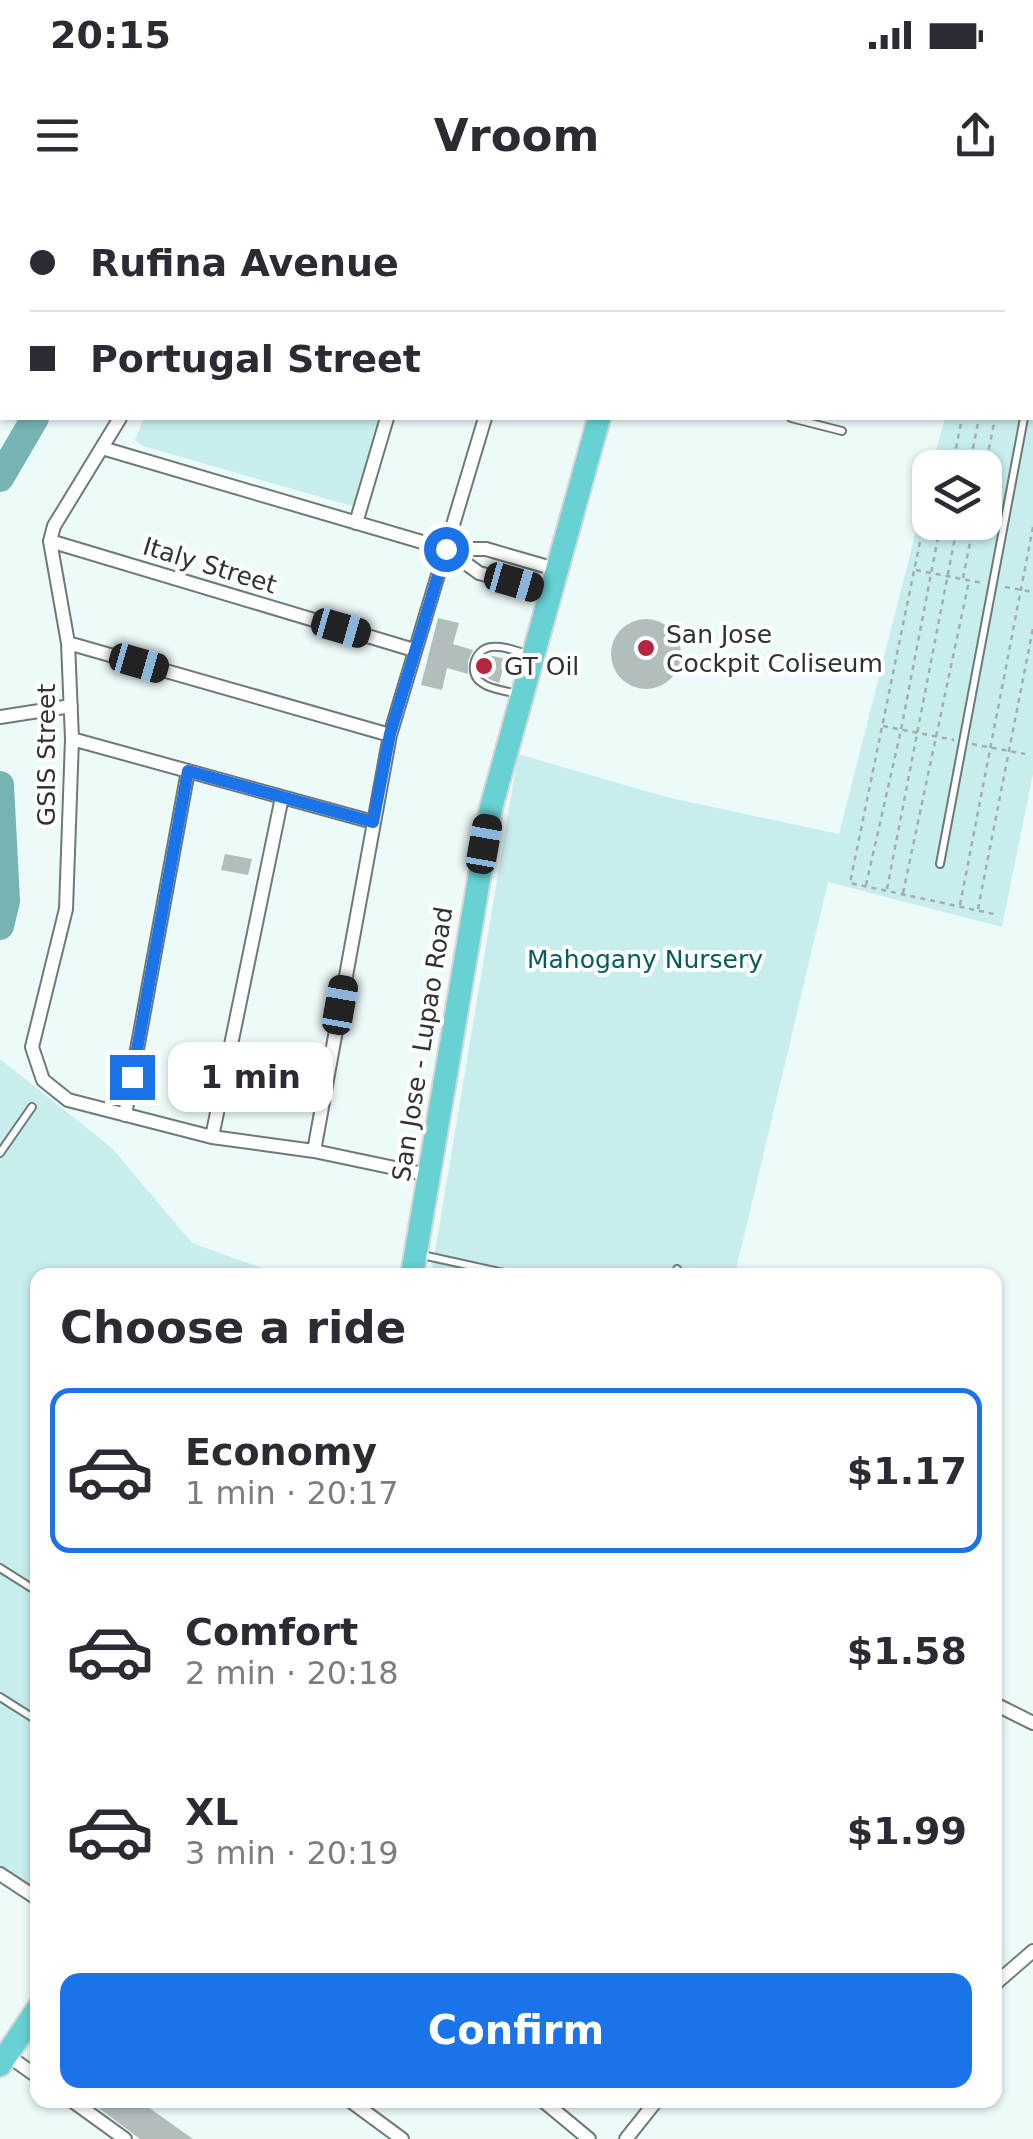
<!DOCTYPE html>
<html lang="en">
<head>
<meta charset="utf-8">
<style>
	body { margin:0; font-family:"DejaVu Sans",sans-serif; background:#f2f2f3; color:#2b2b33; height:100vh; display:flex; flex-direction:column; font-size:38px; white-space:nowrap }
	* { box-sizing:border-box; margin:0 }
	p { font-size:32px; color:#7c7c81 }
	.icon { flex:none; width:55px; height:55px; fill:none; stroke:currentColor; stroke-width:2; stroke-linecap:round; stroke-linejoin:round }
	.map { position:relative; flex:1; overflow:hidden }
	.details { position:absolute; left:30px; top:1068px; width:972px; height:840px; display:flex; flex-direction:column; background:#fff; border-radius:20px; box-shadow:0 2px 8px #0004 }
	.details>* { flex:none }
	.banner { position:absolute; left:0px; top:0px; width:1035px; height:220px; box-shadow:0 2px 8px #0004; display:grid; align-content:center; height:220px; padding:0 30px; background:#fff }
	.buttons { position:absolute; left:912px; top:250px; display:grid; gap:20px }
	.buttons a { display:grid; place-items:center; width:90px; height:90px; border-radius:20px; background:#fff; box-shadow:0 2px 8px #0004; font-size:50px }
	.end { position:absolute; width:45px; height:45px; margin:-22px; border:12px solid #1a73e8; background:#fff; box-shadow:0 0 0 5px #fff }
	.from { border-radius:50% }
	.bubble { position:absolute; height:70px; border-radius:20px; background:#fff; box-shadow:0 2px 8px #0004; font-size:32px; font-weight:700; line-height:70px; text-align:center }
	.car { position:absolute; width:30px; height:60px; margin:-30px -15px; border-radius:12px; box-shadow:0 0 8px 2px #0007; background:linear-gradient(#222 24%,#8ab4d8 0 40%,#222 0 76%,#8ab4d8 0 86%,#222 0) }
	.banner b { display:flex; align-items:center; gap:35px; height:95px; font-size:38px }
	.banner b+b { border-top:2px solid #e1e1e2 }
	.banner i { width:25px; height:25px; background:#2b2b33 }
	ul { padding:0; list-style:none }
	li { display:flex; align-items:center; gap:30px; height:165px; margin:0 20px 15px; padding:0 10px; border:5px solid transparent; border-radius:20px }
	li div { flex:1 }
	li b { display:block; font-size:38px }
	li em { font-style:normal; font-weight:700 }
	li.active { border-color:#1a73e8 }
	li>.icon { width:90px; height:90px; stroke-width:1.5 }
	h2 { padding:0 30px; font-size:45px; line-height:120px }
	.action { display:flex; gap:20px; margin-top:auto; padding:20px 30px }
	.action a { flex:1; height:115px; border-radius:20px; background:#1a73e8; color:#fff; font-size:40px; font-weight:700; line-height:115px; text-align:center }
	.status { display:flex; justify-content:space-between; align-items:center; height:70px; padding:0 50px; background:#fff; direction:ltr }
	.status svg { height:28px; fill:currentColor }
	header { display:flex; justify-content:space-between; align-items:center; height:130px; padding:0 30px; background:#fff; font-size:45px; font-weight:700 }
	.map>svg:first-child { display:block }
	.green { fill:#c8eded }
	.lines { fill:none; stroke-linecap:round; stroke-linejoin:round }
	.river { stroke:#78b3b4; stroke-width:28 }
	.building { fill:#b2bebe }
	.lane-casing { stroke:#6e7979; stroke-width:10 }
	.street-casing { stroke:#6e7979; stroke-width:16 }
	.highway-casing { stroke:#d5d6d6; stroke-width:26 }
	.path { stroke:#a3adad; stroke-width:2.5; stroke-dasharray:5 5; stroke-linecap:butt }
	.lane { stroke:#fff; stroke-width:6 }
	.street { stroke:#fff; stroke-width:12 }
	.highway { stroke:#67d1d3; stroke-width:22 }
	.route { stroke:#1a73e8; stroke-width:12 }
	.poi-dot { fill:#b7253f; stroke:#fff; stroke-width:4 }
	.labels { text-anchor:middle; stroke-width:8; stroke-linejoin:round; paint-order:stroke }
	.street-label { font-size:25px; fill:#2e3232; stroke:#fff }
	.poi-label { font-size:25px; fill:#2e3232; stroke:#fff; text-anchor:start }
	.park-label { font-size:25px; fill:#035d5f; stroke:#fff }
</style>
</head>
<body>
<div class="status"><b>20:15</b><svg viewBox="0 0 49 12"><path d="M0 12V9h3v3zM5 12V6h3v6zM10 12V3h3v9zM15 12V0h3v12zM26 1h20v11H26zM47 4h2v5h-2z"/></svg></div>
<header><svg class="icon" aria-label="menu" viewBox="0 0 24 24"><path d="M4 6h16M4 12h16M4 18h16"/></svg>Vroom<svg class="icon" aria-label="share" viewBox="0 0 24 24"><path d="M12 15V3M7 8l5-5 5 5M5 13v7h14v-7"/></svg></header>
<div class="map">
<svg width="1033" height="1939" viewBox="0 0 1033 1939">
	<rect width="100%" height="100%" fill="#edfafa"/>
	<path class="green" d="M1033,201V574L1002,727L828,682L736,1070L729,1068L727,1075H431L518,554L666,597L839,634L930,276V322H985V268L932,267L945,218H1032Z
		M144,218H379L355,307L143,246L135,240Z
		M0,859L112,948L192,1043L281,1075H38L37,1694L0,1669Z"/>
	<g class="lines">
		<path class="river" d="M81,2V0
			M0,278L35,218
			M0,585L6,701L0,726"/>
	</g>
	<path class="building" d="M438,418L459,423L453,444L473,450L468,461V474L447,468L442,490L421,485Z
		M611 454a35 35 0 1 1 70 0a35 35 0 1 1-70 0Z
		M488,455L506,459L499,483L489,479L481,472L483,460Z
		M225,654L252,659L248,675L221,670Z
		M88,1900H138L193,1939H140Z"/>
	<g class="lines">
		<defs>
			<path id="lane" d="M791,218L842,231
				M520,495C509,491 491,490 482,483C467,474 474,449 491,447C503,445 519,452 530,455
				M940,664L1024,218
				M0,953L32,907
				M422,1055L513,1075
				M676,1075L677,1069
				M0,1368L38,1392
				M0,1497L38,1521"/>
			<path id="street" d="M160,0L161,2
				M234,0V2
				M308,0V2
				M381,0L382,2
				M459,0L460,2
				M533,0V2
				M29,2L30,0
				M545,2L546,0
				M0,165L2,161
				M120,218L54,326L50,341L68,443L72,539L66,709L32,847L43,880L68,900L212,937L314,951L428,975
				M102,248L446,349H486L555,369
				M356,323L387,218
				M50,341L414,450
				M446,349L479,373L548,392
				M68,443L390,535
				M0,517L71,506
				M72,539L373,622
				M125,915L188,571
				M212,937L282,597
				M314,951L390,535L485,218
				M995,1504L1033,1523
				M0,1674L38,1699
				M995,1784L1033,1751
				M7,1855L38,1877
				M71,1900L125,1939
				M349,1900L402,1939
				M542,1900L589,1939
				M626,1939L657,1900"/>
			<path id="highway" d="M659,2L660,0
				M412,1075L491,608L599,218
				M0,1865L38,1808"/>
		</defs>
		<use href="#lane" class="lane-casing"/>
		<use href="#street" class="street-casing"/>
		<use href="#highway" class="highway-casing"/>
		<path class="path" d="M952,268L962,218
			M969,268L979,218
			M985,269L995,218
			M930,293L850,683L994,714
			M916,370L982,383
			M963,378L974,322
			M1005,387L1033,392
			M883,526L954,540
			M972,544L1025,554
			M866,685L901,530L941,322
			M887,689L958,322
			M903,693L969,381
			M960,705L1033,327
			M978,709L1033,428"/>
		<use href="#lane" class="lane"/>
		<use href="#street" class="street"/>
		<use href="#highway" class="highway"/>
	</g>
	<g class="lines">
		<path class="route" d="M132,877L188,571L373,622L390,534L446,349"/>
	</g>
	<g class="poi-dot">
		<circle cx="646" cy="448" r="10"/>
		<circle cx="484" cy="466" r="10"/>
	</g>
	<g class="labels">
		<g class="street-label">
			<text transform="translate(210 365) rotate(17)" y="9">Italy Street</text>
			<text transform="translate(46 555) rotate(-90)" y="9">GSIS Street</text>
			<text transform="translate(422 844) rotate(-81)" y="9">San Jose - Lupao Road</text>
		</g>
		<g class="poi-label">
			<text x="666" y="443">San Jose<tspan x="666" dy="29">Cockpit Coliseum</tspan></text>
			<text x="504" y="475">GT Oil</text>
		</g>
		<g class="park-label">
			<text x="645" y="768">Mahogany Nursery</text>
		</g>
	</g>
</svg>
<div class="buttons">
<a><svg class="icon" aria-label="layers" viewBox="0 0 24 24"><path d="M12 4l9 5-9 5-9-5zM3 14l9 5 9-5"/></svg></a>
</div>
<i class="end from" style="left:446px;top:349px"></i>
<i class="end" style="left:132px;top:877px"></i>
<div class="bubble" style="left:168px;top:842px;width:165px">1 min</div>
<i class="car" style="left:514px;top:382px;rotate:106deg"></i>
<i class="car" style="left:341px;top:428px;rotate:106deg"></i>
<i class="car" style="left:139px;top:463px;rotate:106deg"></i>
<i class="car" style="left:484px;top:644px;rotate:10deg"></i>
<i class="car" style="left:340px;top:805px;rotate:10deg"></i>
<div class="banner">
<b><i class="from"></i>Rufina Avenue</b>
<b><i></i>Portugal Street</b>
</div>
<section class="details">
<h2>Choose a ride</h2>
<ul>
<li class="active"><svg class="icon" aria-label="car" viewBox="0 0 24 24"><path d="M5 17H2v-5l4-1 3-4h7l3 4 3 1v5h-3M9 17h6M6 11h13"/><circle cx="7" cy="17" r="2"/><circle cx="17" cy="17" r="2"/></svg><div><b>Economy</b><p>1 min · 20:17</p></div><em>$1.17</em></li>
<li><svg class="icon" aria-label="car" viewBox="0 0 24 24"><path d="M5 17H2v-5l4-1 3-4h7l3 4 3 1v5h-3M9 17h6M6 11h13"/><circle cx="7" cy="17" r="2"/><circle cx="17" cy="17" r="2"/></svg><div><b>Comfort</b><p>2 min · 20:18</p></div><em>$1.58</em></li>
<li><svg class="icon" aria-label="car" viewBox="0 0 24 24"><path d="M5 17H2v-5l4-1 3-4h7l3 4 3 1v5h-3M9 17h6M6 11h13"/><circle cx="7" cy="17" r="2"/><circle cx="17" cy="17" r="2"/></svg><div><b>XL</b><p>3 min · 20:19</p></div><em>$1.99</em></li>
</ul>
<div class="action"><a>Confirm</a></div>
</section>
</div>
</body>
</html>
